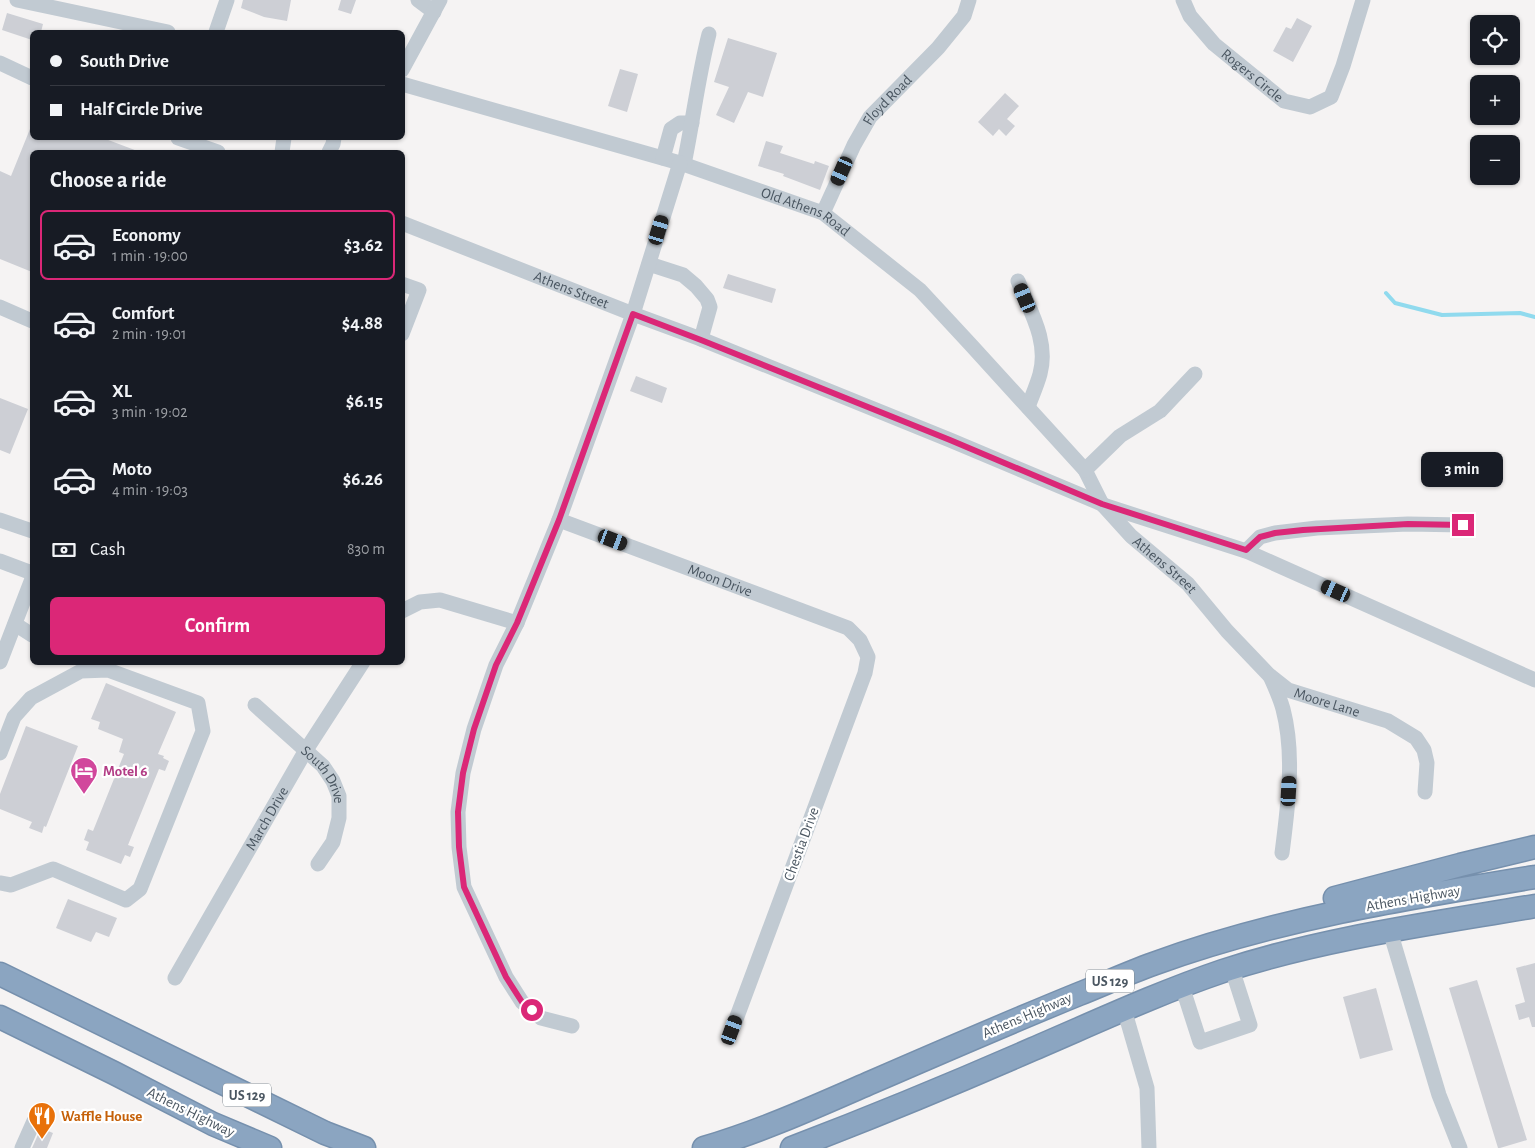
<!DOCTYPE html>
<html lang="en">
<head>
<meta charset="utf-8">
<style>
	body { margin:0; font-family:"Alegreya Sans",sans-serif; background:#242831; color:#f1f3f6; height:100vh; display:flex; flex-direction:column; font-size:19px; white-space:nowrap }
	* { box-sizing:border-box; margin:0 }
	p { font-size:16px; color:#9ea1a6 }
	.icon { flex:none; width:28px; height:28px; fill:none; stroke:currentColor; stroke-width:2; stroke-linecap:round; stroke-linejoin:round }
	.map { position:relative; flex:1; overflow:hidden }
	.drawer { position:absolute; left:30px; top:150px; width:375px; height:515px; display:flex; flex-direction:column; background:#171b24; border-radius:8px; box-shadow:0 1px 4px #0004 }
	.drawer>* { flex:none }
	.banner { position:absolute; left:30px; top:30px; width:375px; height:110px; border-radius:8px; box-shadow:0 1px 4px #0004; display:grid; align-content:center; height:110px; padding:0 20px; background:#171b24 }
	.tools { position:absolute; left:1470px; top:15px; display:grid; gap:10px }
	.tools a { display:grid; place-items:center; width:50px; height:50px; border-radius:8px; background:#171b24; box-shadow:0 1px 4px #0004; font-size:25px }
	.end { position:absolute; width:22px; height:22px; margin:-11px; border:6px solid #db2777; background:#fff; box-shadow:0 0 0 2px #fff }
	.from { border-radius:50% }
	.bubble { position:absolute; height:35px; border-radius:8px; background:#171b24; box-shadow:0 1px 4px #0004; font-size:16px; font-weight:600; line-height:35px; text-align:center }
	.car { position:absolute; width:15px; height:30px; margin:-15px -8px; border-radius:6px; box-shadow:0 0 4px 1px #0007; background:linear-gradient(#222 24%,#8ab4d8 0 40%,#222 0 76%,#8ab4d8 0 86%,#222 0) }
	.banner b { display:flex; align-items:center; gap:18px; height:48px; font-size:19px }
	.banner b+b { border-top:1px solid #363941 }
	.banner i { width:12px; height:12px; background:#f1f3f6 }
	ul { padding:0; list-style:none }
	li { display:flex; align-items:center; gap:15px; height:70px; margin:0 10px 8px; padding:0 10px; border:2px solid transparent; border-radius:8px }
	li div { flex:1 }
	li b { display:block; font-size:19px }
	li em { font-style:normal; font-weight:600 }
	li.selected { border-color:#db2777 }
	li>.icon { width:45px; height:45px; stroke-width:1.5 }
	h2 { padding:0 20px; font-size:22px; line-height:60px }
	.pay { display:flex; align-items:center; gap:12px; height:55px; padding:0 20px; font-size:19px }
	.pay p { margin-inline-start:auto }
	.action { display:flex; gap:10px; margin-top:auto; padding:10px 20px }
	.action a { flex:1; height:58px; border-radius:8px; background:#db2777; color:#fff; font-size:20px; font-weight:600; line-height:58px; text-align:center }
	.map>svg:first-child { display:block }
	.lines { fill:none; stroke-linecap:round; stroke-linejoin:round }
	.stream { stroke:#90daee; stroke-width:4 }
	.building { fill:#cdcfd5 }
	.highway-casing { stroke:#7690ad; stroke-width:25 }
	.minor { stroke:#c1cad2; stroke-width:15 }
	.highway { stroke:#8ba5c1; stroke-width:22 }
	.route { stroke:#db2777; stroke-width:6 }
	.labels { text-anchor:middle; stroke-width:4.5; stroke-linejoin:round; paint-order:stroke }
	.shield { fill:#fff; stroke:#808990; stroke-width:1 }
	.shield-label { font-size:14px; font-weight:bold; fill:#4a5661 }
	.street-label { font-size:15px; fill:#4a5661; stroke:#fff }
	.hotel-label { font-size:15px; font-weight:bold; fill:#b23c85; stroke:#fff; text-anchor:start }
	.food-label { font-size:15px; font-weight:bold; fill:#c56008; stroke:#fff; text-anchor:start }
</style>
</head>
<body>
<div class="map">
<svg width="1535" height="1148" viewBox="0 0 1535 1148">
	<rect width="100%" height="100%" fill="#f5f3f3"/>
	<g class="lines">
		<path class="stream" d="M1386,293L1395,303L1442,315L1520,313L1535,317"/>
	</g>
	<path class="building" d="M243,0H291L287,21L264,17L241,8Z
		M341,0H356L351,14L338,10Z
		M7,13L43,24L41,32H32V40L2,30Z
		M1297,18L1312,26L1293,62L1273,51L1286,27L1291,29Z
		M728,38L777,53L763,97L748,92L734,123L716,115L729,87L714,82Z
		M620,69L638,74L627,112L608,106Z
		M1005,93L1019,106L1007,119L1015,126L1006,136L999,129L993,136L978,122Z
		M32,124V138H103L140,152H32V272L0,259V171L11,176Z
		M766,141L783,146L780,153L814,164L815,161L829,166L820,190L783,176L784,174L758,166Z
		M728,274L776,289L772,303L723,288Z
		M636,376L667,388L662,403L630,391Z
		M0,398L28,409L10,454L0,450Z
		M106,683L176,712L158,754L164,756L163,758L169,761L165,771L159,769L128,845L134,847L130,857L125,855L121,864L86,850L89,842L84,840L88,829L93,831L124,754L119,752L123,739L98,729L100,722L91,719Z
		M26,726L78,746L46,827L44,826L42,833L29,828L32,822L0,809V794Z
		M68,899L117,918L109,937L96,932L91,942L56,928Z
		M1535,963V1027H1532L1529,1017L1519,1020L1515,1005L1525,1002L1516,968Z
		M1477,980L1527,1140L1500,1148H1498L1449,988Z
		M1376,988L1393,1050L1360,1059L1343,997Z
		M41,1128L53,1133L47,1148H32Z"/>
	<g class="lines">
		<defs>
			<path id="highway" d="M1335,898L1460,865L1535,847
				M0,974L325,1133L364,1148
				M0,1017L114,1073L213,1124L270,1148
				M704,1148C762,1131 817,1106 872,1082C941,1052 1010,1022 1079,994C1104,984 1128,973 1153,964C1276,919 1406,898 1535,877
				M792,1148C873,1117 953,1084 1033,1049C1096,1022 1158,993 1223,971C1324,938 1430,924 1535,906"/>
		</defs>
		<use href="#highway" class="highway-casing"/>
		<g class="minor">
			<path d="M17,0L168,32"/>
			<path d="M418,0L434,12"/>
			<path id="s1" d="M1183,0L1190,16L1214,44L1284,101L1310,107L1331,97L1343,66L1363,0"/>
			<path d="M216,32L227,0"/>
			<path d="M0,63L32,78"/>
			<path d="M402,70L440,0"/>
			<path id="s2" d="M402,84L680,163L823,213L920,290L971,345L1085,470L1102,504"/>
			<path d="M178,138L218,152"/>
			<path d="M282,152L284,138"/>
			<path d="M329,152L333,144L334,138"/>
			<path d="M663,158L671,129L680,123H692"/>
			<path d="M684,164C693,121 698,77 709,34"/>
			<path id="s3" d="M823,213L854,145L870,117L938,48L964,16L969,0"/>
			<path id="s4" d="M402,223L633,314L701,339L950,440L1102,504L1131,536L1188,584L1227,631L1269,675L1288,690L1388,721L1416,738L1424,750L1427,763L1425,792"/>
			<path d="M649,264L683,275L696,286L707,299L710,307L701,339"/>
			<path d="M1018,281C1030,311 1049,341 1040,374C1037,385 1032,396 1028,407"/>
			<path d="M402,284L419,290L402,334"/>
			<path d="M0,307L32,321"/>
			<path d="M1085,470L1120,436L1160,411L1195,374"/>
			<path d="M1103,505L1246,551L1535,680"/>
			<path d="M0,520L32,531"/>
			<path id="s5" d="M559,520L848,628L860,640L868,657L865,673L732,1030"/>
			<path d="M1246,551L1260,537L1275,533L1317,528L1408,524L1463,525"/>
			<path d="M0,561L32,573"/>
			<path d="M402,611L420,602L440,600L517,623"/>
			<path d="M15,624L32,635"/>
			<path d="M0,662L32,579"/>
			<path d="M1270,676C1275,687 1280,698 1283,709C1295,755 1288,806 1282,853"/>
			<path id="s6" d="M255,705L323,766L333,781L339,796V818L333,842L318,864"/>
			<path d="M0,753L14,717L31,698L81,671L108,670L198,703L203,731L140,889L126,900L53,869L11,885L0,883"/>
			<path d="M1390,931L1439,1095L1460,1148"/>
			<path id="s7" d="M175,978L306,750L363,662"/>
			<path d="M1182,986L1200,1042L1250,1025L1232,969"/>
			<path d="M1124,1009L1147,1088L1149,1148"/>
			<path d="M572,1026L541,1018L522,1002L506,977L464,887L459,847L458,812L463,773L474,729L496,665L517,623L559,520L633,314L680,163"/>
			<path d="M22,1148L34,1121"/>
		</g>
		<use href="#highway" class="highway"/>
	</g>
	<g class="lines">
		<path class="route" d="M532,1010L522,1002L506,977L464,887L459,847L458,812L463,773L474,729L496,665L517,623L559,520L633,314L701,340L950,440L1102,504L1246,550L1260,537L1275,533L1303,530L1408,524L1463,525"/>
	</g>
	<defs>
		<symbol id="hotel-pin" viewBox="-11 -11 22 30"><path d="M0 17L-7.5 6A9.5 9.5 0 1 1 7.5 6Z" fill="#d1479c" stroke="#fff"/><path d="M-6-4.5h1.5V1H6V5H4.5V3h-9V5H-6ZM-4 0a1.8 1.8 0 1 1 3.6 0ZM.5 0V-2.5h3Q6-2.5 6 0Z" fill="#fff"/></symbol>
		<symbol id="restaurant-pin" viewBox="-11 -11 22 30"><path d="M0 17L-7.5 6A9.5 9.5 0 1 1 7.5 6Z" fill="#e8710a" stroke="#fff"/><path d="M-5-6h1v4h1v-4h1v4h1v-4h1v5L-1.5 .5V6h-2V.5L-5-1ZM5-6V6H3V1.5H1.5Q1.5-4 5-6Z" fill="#fff"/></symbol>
	</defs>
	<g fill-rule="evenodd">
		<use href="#hotel-pin" x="68" y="755" width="32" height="43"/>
		<use href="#restaurant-pin" x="26" y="1100" width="32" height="43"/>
	</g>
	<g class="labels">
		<g class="shield">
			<rect x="1086" y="969.5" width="48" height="23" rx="4"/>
			<rect x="223" y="1083.5" width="48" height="23" rx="4"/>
		</g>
		<g class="shield-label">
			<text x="1110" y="986">US 129</text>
			<text x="247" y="1100">US 129</text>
		</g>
		<g class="street-label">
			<text dy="5" stroke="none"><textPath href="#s1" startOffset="104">Rogers Circle</textPath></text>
			<text dy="5" stroke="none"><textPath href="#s3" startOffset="131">Floyd Road</textPath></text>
			<text dy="5" stroke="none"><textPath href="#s2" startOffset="424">Old Athens Road</textPath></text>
			<text dy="5" stroke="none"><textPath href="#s4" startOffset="182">Athens Street</textPath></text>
			<text dy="5" stroke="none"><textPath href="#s4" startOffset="842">Athens Street</textPath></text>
			<text dy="5" stroke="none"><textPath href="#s5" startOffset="172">Moon Drive</textPath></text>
			<text dy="5" stroke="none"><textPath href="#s4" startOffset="1059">Moore Lane</textPath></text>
			<text dy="5" stroke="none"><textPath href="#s6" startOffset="99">South Drive</textPath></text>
			<text dy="5" stroke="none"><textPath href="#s7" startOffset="184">March Drive</textPath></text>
			<text transform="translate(801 844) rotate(-70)" y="5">Chestia Drive</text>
			<text transform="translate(1413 898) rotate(-10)" y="5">Athens Highway</text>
			<text transform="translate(1027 1015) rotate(-23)" y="5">Athens Highway</text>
			<text transform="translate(191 1112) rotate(26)" y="5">Athens Highway</text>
		</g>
		<g class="hotel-label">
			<text x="103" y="776">Motel 6</text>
		</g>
		<g class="food-label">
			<text x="61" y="1121">Waffle House</text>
		</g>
	</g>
</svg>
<div class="tools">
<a><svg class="icon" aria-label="locate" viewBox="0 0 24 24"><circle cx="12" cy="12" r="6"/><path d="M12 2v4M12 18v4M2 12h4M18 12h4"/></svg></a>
<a>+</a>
<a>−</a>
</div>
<i class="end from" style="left:532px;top:1010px"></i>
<i class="end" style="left:1463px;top:525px"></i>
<div class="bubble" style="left:1421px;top:452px;width:82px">3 min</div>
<i class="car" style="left:842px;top:171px;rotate:204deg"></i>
<i class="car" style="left:659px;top:230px;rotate:17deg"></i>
<i class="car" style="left:1025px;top:298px;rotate:337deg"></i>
<i class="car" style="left:613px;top:540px;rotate:111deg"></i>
<i class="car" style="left:1336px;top:591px;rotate:294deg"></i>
<i class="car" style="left:1289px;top:791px;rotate:3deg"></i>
<i class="car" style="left:732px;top:1030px;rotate:20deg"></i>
<div class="banner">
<b><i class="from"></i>South Drive</b>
<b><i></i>Half Circle Drive</b>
</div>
<section class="drawer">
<h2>Choose a ride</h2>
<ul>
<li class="selected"><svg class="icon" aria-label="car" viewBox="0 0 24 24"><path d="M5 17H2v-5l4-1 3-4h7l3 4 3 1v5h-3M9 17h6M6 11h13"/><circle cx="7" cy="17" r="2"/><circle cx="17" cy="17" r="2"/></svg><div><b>Economy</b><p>1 min · 19:00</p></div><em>$3.62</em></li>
<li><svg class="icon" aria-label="car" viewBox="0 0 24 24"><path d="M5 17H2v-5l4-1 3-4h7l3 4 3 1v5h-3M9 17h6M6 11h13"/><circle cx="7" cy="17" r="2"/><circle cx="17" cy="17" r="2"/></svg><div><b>Comfort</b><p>2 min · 19:01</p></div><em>$4.88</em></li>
<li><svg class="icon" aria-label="car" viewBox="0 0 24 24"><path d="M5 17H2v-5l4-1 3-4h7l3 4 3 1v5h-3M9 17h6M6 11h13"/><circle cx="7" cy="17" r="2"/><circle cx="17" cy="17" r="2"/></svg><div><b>XL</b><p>3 min · 19:02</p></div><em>$6.15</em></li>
<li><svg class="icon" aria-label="car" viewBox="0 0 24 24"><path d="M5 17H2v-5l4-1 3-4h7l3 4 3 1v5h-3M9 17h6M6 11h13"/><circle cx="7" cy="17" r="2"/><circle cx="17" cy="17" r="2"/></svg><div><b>Moto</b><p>4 min · 19:03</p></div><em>$6.26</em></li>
</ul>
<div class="pay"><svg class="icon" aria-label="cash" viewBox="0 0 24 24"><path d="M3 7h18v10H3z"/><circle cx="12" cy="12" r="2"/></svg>Cash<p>830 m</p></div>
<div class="action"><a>Confirm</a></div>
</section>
</div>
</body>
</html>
